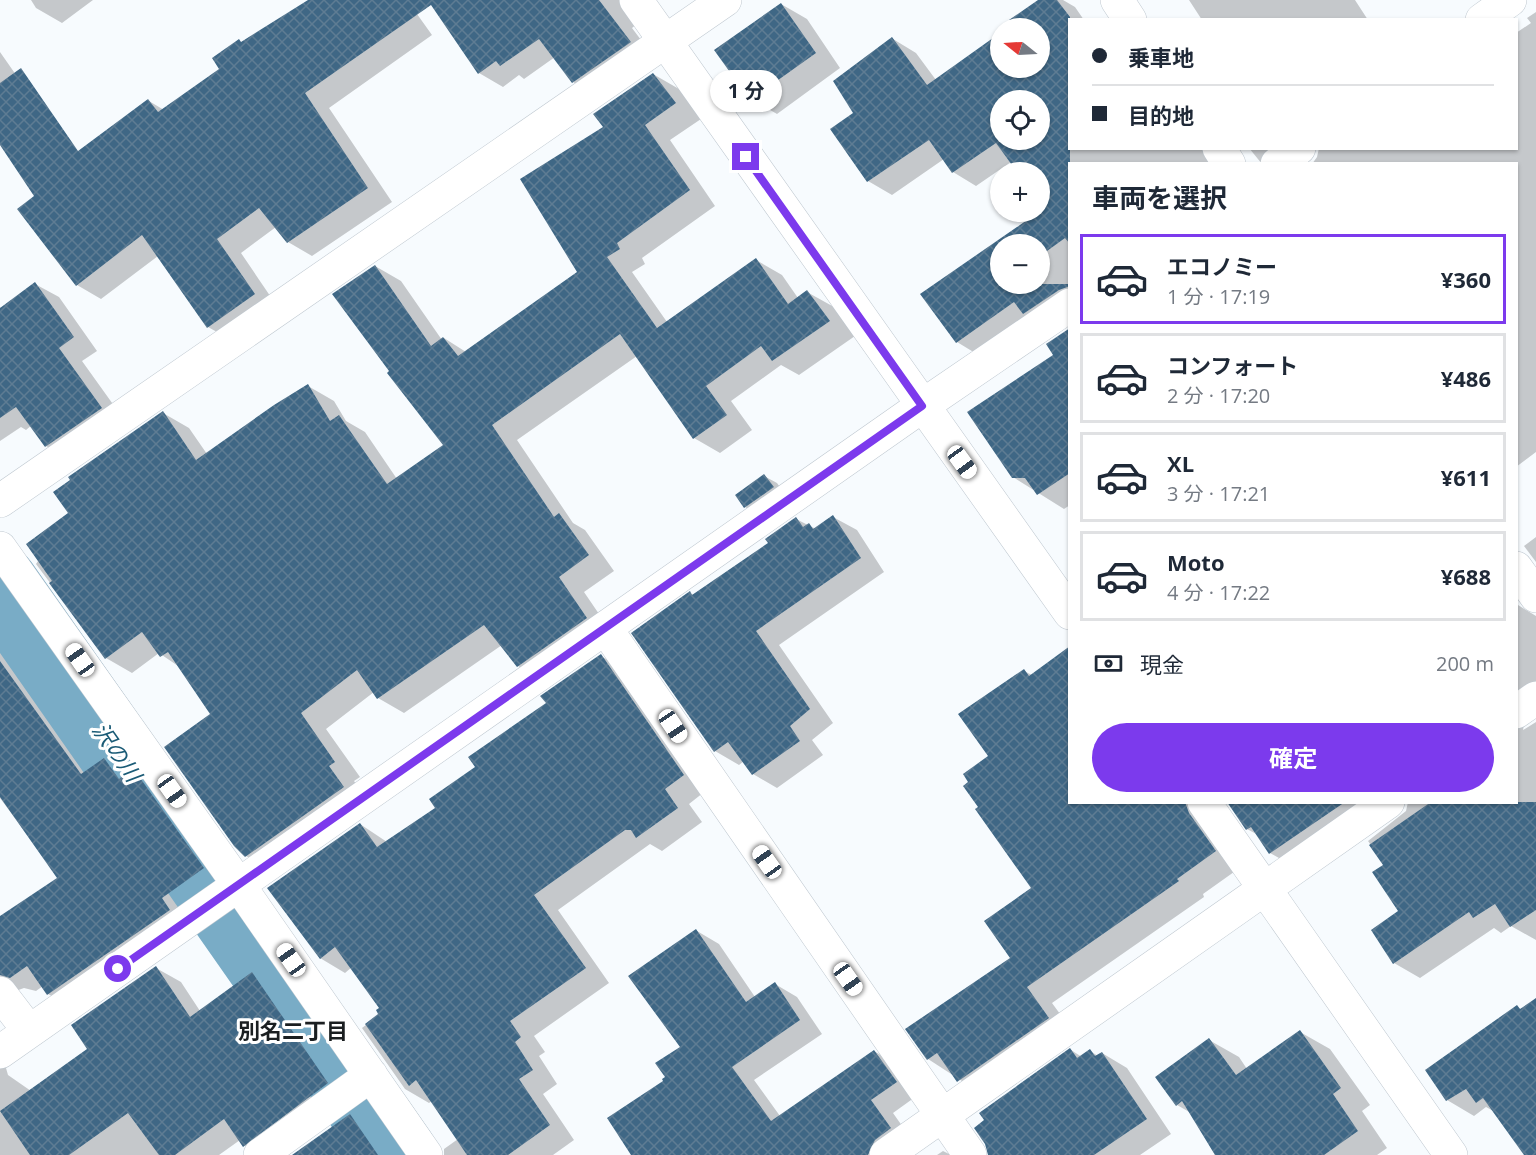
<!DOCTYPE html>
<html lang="ja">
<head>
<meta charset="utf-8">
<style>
	body { margin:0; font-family:"Open Sans","Noto Sans JP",sans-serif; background:#f6f6f7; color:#1f2937; height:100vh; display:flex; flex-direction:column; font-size:22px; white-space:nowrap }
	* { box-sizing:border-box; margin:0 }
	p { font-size:20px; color:#747a83 }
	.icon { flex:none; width:33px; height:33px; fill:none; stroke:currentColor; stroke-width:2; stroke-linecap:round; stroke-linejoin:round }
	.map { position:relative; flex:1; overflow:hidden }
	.drawer { position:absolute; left:1068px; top:162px; width:450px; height:642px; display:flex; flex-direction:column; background:#fff; border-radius:0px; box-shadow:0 2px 4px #0004 }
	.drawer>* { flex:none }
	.top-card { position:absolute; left:1068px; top:18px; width:450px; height:132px; border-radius:0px; box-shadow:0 2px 4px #0004; display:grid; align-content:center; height:132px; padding:0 24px; background:#fff }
	.needle { width:39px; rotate:288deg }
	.tools { position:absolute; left:990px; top:18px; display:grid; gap:12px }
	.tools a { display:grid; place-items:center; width:60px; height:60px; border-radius:50%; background:#fff; box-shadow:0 2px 4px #0004; font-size:30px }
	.end { position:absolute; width:27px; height:27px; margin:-14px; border:8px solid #7c3aed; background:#fff; box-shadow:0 0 0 3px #fff }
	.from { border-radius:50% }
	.bubble { position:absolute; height:42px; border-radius:21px; background:#fff; box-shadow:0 2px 4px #0004; font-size:20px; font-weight:700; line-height:42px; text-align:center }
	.car { position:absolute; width:18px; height:36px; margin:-18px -9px; border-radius:8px; box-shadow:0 0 4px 2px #0007; background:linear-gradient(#fff 24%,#345 0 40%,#fff 0 76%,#345 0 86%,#fff 0) }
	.top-card b { display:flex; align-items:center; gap:21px; height:57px; font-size:22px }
	.top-card b+b { border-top:2px solid #e0e1e3 }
	.top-card i { width:15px; height:15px; background:#1f2937 }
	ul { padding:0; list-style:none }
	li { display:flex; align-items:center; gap:18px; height:90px; margin:0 12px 9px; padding:0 12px; border:3px solid #e0e1e3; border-radius:0px }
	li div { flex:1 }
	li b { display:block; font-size:22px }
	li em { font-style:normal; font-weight:700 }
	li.on { border-color:#7c3aed }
	li>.icon { width:54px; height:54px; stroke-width:1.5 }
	h2 { padding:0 24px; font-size:27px; line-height:72px }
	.pay { display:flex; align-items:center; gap:15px; height:66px; padding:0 24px; font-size:22px }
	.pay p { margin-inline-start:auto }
	.action { display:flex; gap:12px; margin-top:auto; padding:12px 24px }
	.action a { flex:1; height:69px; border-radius:36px; background:#7c3aed; color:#fff; font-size:24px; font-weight:700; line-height:69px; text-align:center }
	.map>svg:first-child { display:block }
	.shadow { fill:#0003; fill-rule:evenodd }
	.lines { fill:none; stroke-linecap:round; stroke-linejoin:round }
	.river { stroke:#79acc6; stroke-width:78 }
	.building { fill:url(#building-cross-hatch); fill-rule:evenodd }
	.minor-casing { stroke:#bfc8d0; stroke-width:34 }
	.minor { stroke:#fff; stroke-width:33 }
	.route { stroke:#7c3aed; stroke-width:8 }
	.labels { text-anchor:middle; stroke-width:6; stroke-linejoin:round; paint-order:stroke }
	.water-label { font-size:22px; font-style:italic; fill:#1b5b76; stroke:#fff }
	.neighbourhood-label { font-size:22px; font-weight:bold; fill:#1b1f21; stroke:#fff }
</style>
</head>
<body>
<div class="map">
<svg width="1536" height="1155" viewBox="0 0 1536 1155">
	<defs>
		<pattern id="building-cross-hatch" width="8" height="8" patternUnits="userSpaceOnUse" patternTransform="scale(1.5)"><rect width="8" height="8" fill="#3f6785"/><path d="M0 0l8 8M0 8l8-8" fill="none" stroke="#5e7c93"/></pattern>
	</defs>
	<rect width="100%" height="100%" fill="#f7fbfe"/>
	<path class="shadow" d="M31,0H93L62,23L36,8Z
		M310,0H407L432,35L329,108L392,202L312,256L288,242L276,227L241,253L279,309L233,341L208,327L158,256L101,299L77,285L36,197L0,143V52L114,215L149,101L164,110L221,69L214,59Z
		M429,0H648L642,20L632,28L653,56L597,96L573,82L555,57L524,79L519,75L503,87L479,73Z
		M1041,0H1063L1075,7L1084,20H1070V148H1205L1212,164H1070V312L980,356L957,342L923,294L1046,209L1040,201V172H1019L1011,162L976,186L953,172L944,159L892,195L868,181L832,129L856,114L893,39L916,53L936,80L1000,35V68H1040V28H1010ZM1000,100H1040V140H1000ZM1000,244H1040V284H1000Z
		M1189,0H1355L1368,20H1202Z
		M781,4L807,19L840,68L777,114L751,99Z
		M1536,12V452L1516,467V164H1312L1317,157L1319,148H1516V33L1531,23L1527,18Z
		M653,74L679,89L701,119L670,140L715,206L642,258L645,264L632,272L667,322L756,260L782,275L798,298L807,292L834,307L855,336L799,375L781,365L731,401L752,430L720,453L694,438L637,356L517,440L573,523L585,530L614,571L584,592L612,633L544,681L518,666L502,645L404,713L378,698L374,692L326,729L360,777L354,781L369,802L272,871L246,856L212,714L181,668L159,653L132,673L106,658L36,564L70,513L163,413L189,428L207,454L308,386L334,401L346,421L365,432L397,479L445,445L391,371L375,266L401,281L442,340L444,338L466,352L579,272L605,128Z
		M1249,148H1316L1293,164H1262Z
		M35,284L59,297L97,351L82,361L125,421L70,459L46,446L32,425L26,430L21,427L0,441V307L2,309Z
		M1070,330V505L1064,509L1013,477L1055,355Z
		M764,476L777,483L785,494L757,514L745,507Z
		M833,517L857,530L884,572L779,645L833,723L812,740L823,755L777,788L753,774L744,761L739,765L715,751L633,633L690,593L694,595L770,544L796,519L816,529Z
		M1536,537V562L1524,546Z
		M4,588L29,602L49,631L11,657L92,769L105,760L128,774L133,770L158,785L228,883L73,1008L48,994L43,986L36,991L24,988L13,992L0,1015V918L59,878L0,798V591Z
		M1518,605L1536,616V711L1525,720L1523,730L1536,722V940L1511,926L1501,933L1494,928L1420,978L1394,963L1400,912L1385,865L1368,841L1406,811L1408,802H1516Z
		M601,656L626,670L708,789L689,804L702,822L662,851L650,844L558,910L609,983L534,1036L545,1052L539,1056L557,1084L543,1094L574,1140L553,1155H444V1149L458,1139L432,1101L429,1103L405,1089L362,1028L380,1014L381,1008L352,967L345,973L320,958L360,824L387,842L437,808L477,767Z
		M1024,671L1032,675L1070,802H1219L1241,867L1203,894L1204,897L1052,1003L1074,1033L985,1096L928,1059L1012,958L1033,888L981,807L990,756Z
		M1229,802H1403L1297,868L1270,853L1258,835L1247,829Z
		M697,931L719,944L755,997L775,984L797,997L822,1034L754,1080L780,1116L874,1051L897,1065L918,1095L893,1113L905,1130L868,1155H633L682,1047Z
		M156,968L181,982L200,1011L252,974L277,988L327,1054L330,1051L355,1066L261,1155L244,1145L240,1140L219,1155H0V1048L8,1059L6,1068L8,1075L31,1091L89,1049Z
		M1536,1000V1155H1526L1495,1112L1486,1107L1474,1116L1447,1100L1427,1071L1517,1007L1522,1010Z
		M1300,1032L1330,1049L1370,1105L1362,1111L1387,1148L1377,1155H1215L1191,1113L1177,1105L1209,1040L1239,1057L1247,1069Z
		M1071,1050L1082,1057L1090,1051L1098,1056L1102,1053L1127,1068L1171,1134L1140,1155H990Z
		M366,1103L391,1118L397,1126L380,1138L392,1155H295Z
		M943,1151L951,1155H937Z"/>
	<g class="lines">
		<path class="river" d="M0,585L399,1155"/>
	</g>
	<path class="building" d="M308,0H599L631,42L572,83L539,39L500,66L496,61L478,74L431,5L305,93L368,188L287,243L259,208L217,239L255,294L207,328L142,235L76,286L17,209L34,196L0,145V83L21,68L78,151L148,99L158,112L219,69L212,58L239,39L241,42Z
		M1038,0H1057L1070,17V244L1065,238L1040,256V244H1000V284H1070V286L1059,290L1023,314L1014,302L956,343L920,294L1043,209L1040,203V172H1017L996,143L952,173L929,140L867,182L830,129L853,113L833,81L892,37L927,85L1000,33V68H1040V28H1007L1013,25L1009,20ZM1000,100H1040V140H1000Z
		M781,3L816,53L750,100L714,50Z
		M653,73L676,103L645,125L690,190L617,243L620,249L607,257L657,328L756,258L788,304L807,290L830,321L772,361L761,346L706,386L727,415L693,439L620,334L492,425L554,517L559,513L589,555L559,577L587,618L517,667L484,625L377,699L357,670L301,713L335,762L329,766L344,787L245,857L234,846L164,747L210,714L168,652L160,657L142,632L105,659L49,583L52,581L26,544L68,513L53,492L70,480L68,477L163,411L196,460L274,405L308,384L330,421L339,415L387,484L443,445L387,373L389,371L332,294L375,265L431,346L443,337L458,356L577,272L520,179L603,127L593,114Z
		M35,282L74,337L59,348L102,408L45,447L16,407L0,418V308Z
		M1070,328V473L1037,495L1025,478H1012L967,412L1053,355L1046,344Z
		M764,474L774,487L744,508L735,495Z
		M833,515L861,558L756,631L810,709L790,726L800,741L752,775L728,742L714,752L631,633L690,591L692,595L768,543L765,539L796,517L803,527L809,523L813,529Z
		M1070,646V802H1185L1189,813L1216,851L1177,879L1179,881L1027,987L1049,1018L957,1082L937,1053L927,1060L905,1029L1010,958L984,921L1031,888L975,809L978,807L963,786L968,782L963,774L988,756L958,714L1024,669L1029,676Z
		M601,654L684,775L665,789L678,808L636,838L631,830H625L534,895L586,968L510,1021L521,1037L515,1042L533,1070L519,1079L550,1125L508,1155H467L416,1080L409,1086L365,1024L378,1014L376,1010L379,1008L335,947L320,959L267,888L360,823L377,847L435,808L429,799L475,767L468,757L546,703L540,696Z
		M0,661L81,774L104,758L119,779L133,768L204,868L162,898L170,910L47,995L27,966L10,978L0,975V916L57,878L0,797Z
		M1227,802H1345L1269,854L1251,827L1246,830Z
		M1431,802H1536V910L1510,927L1495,904L1473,918L1469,912L1393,964L1371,930L1398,911L1372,872L1383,865L1369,845Z
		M696,929L746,1002L775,982L800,1020L732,1067L771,1121L874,1050L897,1082L871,1100L891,1128L875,1140L868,1155H631L607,1118L663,1081L662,1079L665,1077L655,1063L680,1047L628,976Z
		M156,966L190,1017L252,972L328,1083L243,1147L224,1119L175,1155H159L128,1113L69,1155H30L0,1111L87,1049L71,1025Z
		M1536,998V1155H1524L1483,1098L1476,1103L1466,1089L1446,1101L1425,1070L1517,1005L1520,1009Z
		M1300,1030L1341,1088L1333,1094L1358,1131L1324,1155H1215L1182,1101L1176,1106L1155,1077L1209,1038L1236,1075Z
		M1070,1048L1077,1058L1090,1049L1095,1056L1102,1052L1147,1119L1094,1155H988L985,1144L974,1128L984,1120L979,1113Z
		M350,1114L378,1155H292Z"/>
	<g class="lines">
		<defs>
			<path id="minor" d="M636,0L1070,613
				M1117,0L1130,20
				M1482,20L1510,0
				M1219,148L1229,164
				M1277,164L1299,148
				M0,501L725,0
				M0,548L238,884L426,1155
				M1516,568L1536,596
				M606,629L970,1155
				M1516,712L1536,698
				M1204,802L1451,1155
				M0,993L29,1031
				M0,1052L922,406L1070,305
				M260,1155L371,1075
				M886,1155L1388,802"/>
		</defs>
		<use href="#minor" class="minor-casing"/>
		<use href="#minor" class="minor"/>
	</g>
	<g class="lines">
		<path class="route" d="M118,969L922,406L746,157"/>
	</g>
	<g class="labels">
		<g class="water-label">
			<text transform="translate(117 752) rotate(55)" y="8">沢の川</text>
		</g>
		<g class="neighbourhood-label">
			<text x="293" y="1039">別名二丁目</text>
		</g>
	</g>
</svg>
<div class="tools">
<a><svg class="needle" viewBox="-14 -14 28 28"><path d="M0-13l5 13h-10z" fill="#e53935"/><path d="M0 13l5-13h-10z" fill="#747a83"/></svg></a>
<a><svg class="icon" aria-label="locate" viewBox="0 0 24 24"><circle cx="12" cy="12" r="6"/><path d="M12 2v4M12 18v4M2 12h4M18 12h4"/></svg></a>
<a>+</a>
<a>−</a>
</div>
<i class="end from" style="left:118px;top:969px"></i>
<i class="end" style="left:746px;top:157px"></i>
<div class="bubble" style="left:710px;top:70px;width:72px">1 分</div>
<i class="car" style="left:962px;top:462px;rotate:144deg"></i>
<i class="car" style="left:80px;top:660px;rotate:325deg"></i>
<i class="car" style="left:673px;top:726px;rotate:146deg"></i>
<i class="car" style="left:172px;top:791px;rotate:145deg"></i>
<i class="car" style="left:767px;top:862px;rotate:325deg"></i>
<i class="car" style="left:291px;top:960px;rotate:325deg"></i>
<i class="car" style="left:848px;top:979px;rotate:145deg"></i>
<div class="top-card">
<b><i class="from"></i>乗車地</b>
<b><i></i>目的地</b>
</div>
<section class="drawer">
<h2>車両を選択</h2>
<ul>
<li class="on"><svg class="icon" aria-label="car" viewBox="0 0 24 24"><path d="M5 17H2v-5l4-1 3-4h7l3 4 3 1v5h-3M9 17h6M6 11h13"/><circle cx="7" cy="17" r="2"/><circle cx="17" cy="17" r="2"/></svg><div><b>エコノミー</b><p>1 分 · 17:19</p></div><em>¥360</em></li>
<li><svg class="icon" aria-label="car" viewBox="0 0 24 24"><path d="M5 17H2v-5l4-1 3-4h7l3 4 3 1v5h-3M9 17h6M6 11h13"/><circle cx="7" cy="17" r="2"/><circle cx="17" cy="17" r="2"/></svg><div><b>コンフォート</b><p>2 分 · 17:20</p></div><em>¥486</em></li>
<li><svg class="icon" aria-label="car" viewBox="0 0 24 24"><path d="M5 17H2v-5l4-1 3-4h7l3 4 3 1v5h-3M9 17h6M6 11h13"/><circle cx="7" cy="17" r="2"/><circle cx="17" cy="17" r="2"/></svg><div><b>XL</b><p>3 分 · 17:21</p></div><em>¥611</em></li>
<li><svg class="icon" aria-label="car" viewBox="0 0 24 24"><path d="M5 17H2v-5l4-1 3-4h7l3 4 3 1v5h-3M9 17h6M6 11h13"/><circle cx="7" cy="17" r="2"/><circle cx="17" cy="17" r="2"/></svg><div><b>Moto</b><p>4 分 · 17:22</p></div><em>¥688</em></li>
</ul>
<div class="pay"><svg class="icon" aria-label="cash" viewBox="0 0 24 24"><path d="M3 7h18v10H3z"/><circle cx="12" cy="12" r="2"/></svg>現金<p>200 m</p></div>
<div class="action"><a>確定</a></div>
</section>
</div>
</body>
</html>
